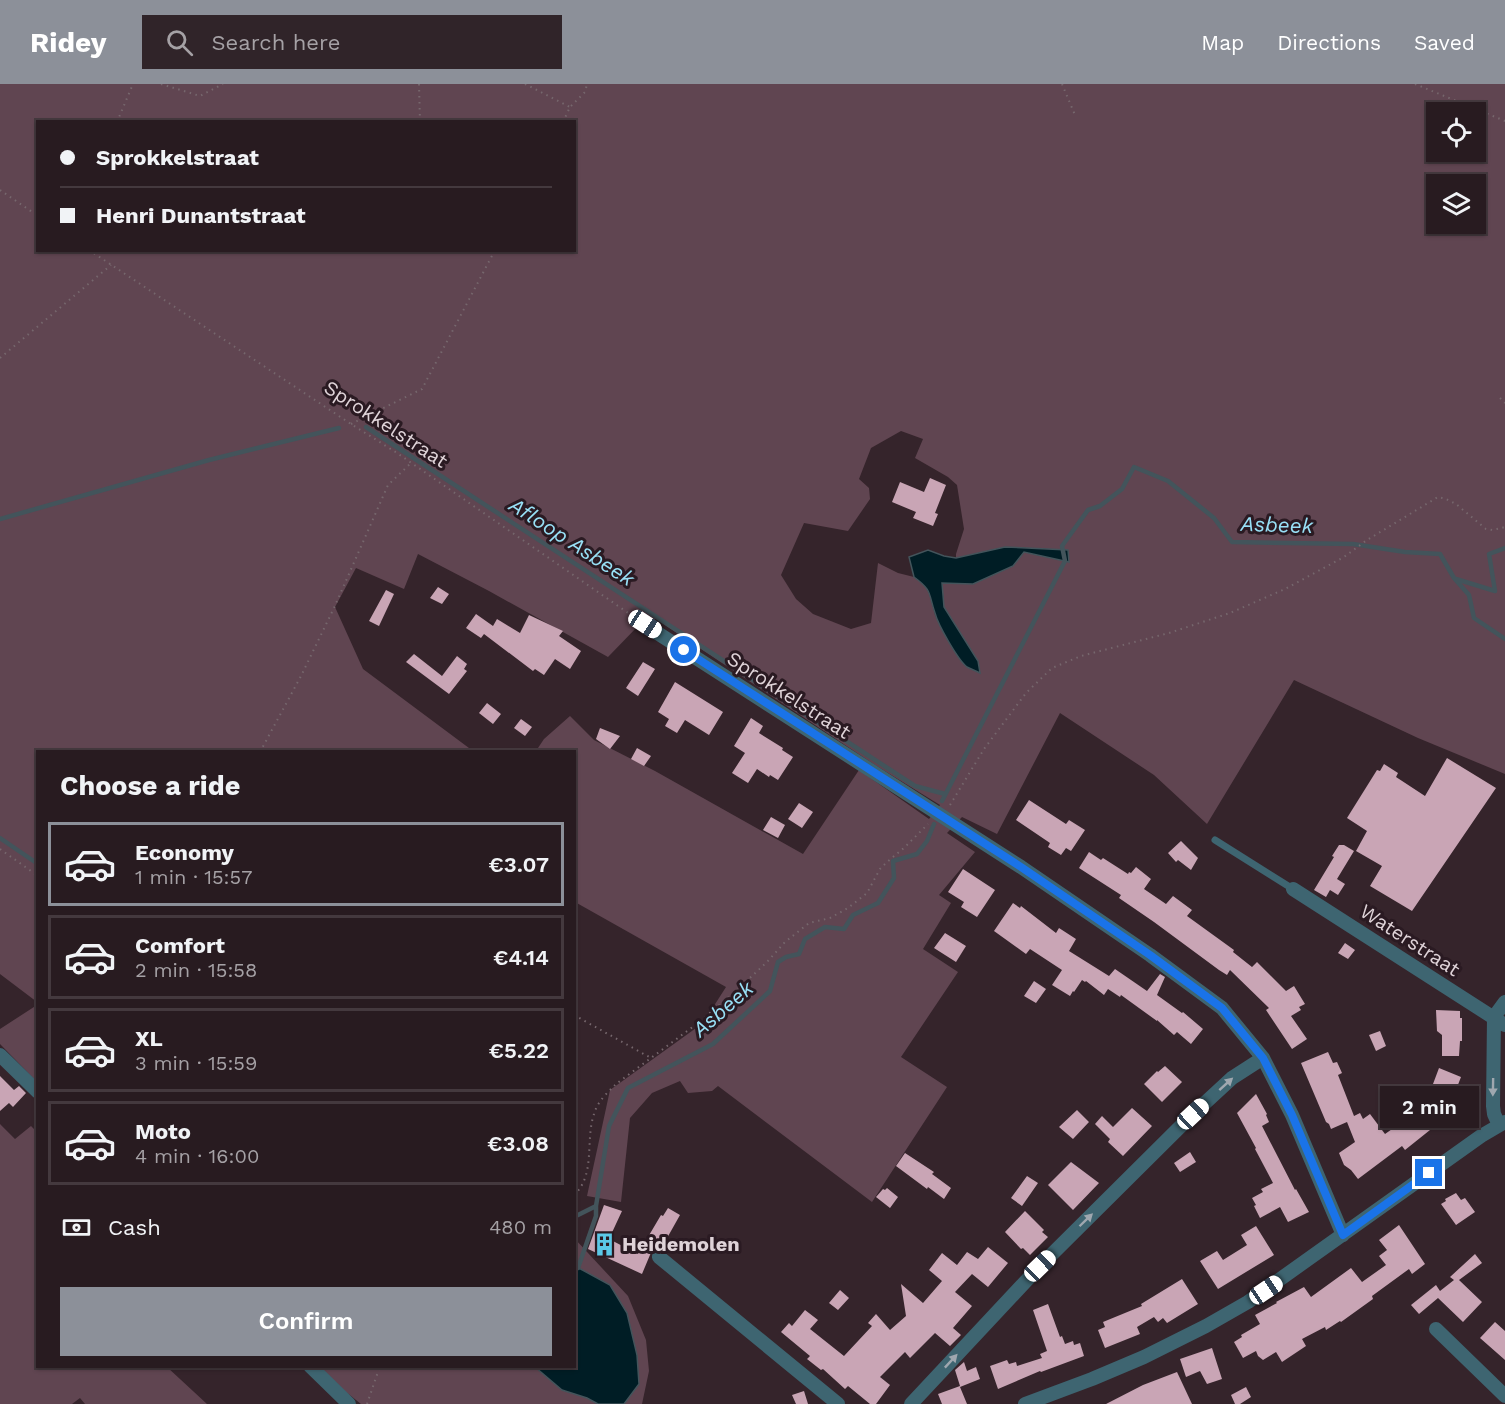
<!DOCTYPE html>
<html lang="en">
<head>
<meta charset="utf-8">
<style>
	body { margin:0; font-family:"Work Sans",sans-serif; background:#302429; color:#f1f3f6; height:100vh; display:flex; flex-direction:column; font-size:22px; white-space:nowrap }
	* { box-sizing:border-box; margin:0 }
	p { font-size:20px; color:#a5a1a5 }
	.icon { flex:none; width:33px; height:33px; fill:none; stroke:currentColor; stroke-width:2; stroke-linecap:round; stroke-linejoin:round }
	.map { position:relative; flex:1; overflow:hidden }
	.drawer { position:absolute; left:36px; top:666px; width:540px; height:618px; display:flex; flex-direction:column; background:#281b20; border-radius:0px; box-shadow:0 2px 4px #0004,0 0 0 2px #44393e }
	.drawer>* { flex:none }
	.banner { position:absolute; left:36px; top:36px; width:540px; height:132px; border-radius:0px; box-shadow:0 2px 4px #0004,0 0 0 2px #44393e; display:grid; align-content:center; height:132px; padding:0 24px; background:#281b20 }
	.controls { position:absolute; left:1426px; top:18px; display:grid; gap:12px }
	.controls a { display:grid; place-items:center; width:60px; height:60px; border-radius:0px; background:#281b20; box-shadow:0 2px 4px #0004,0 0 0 2px #44393e; font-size:30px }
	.end { position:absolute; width:27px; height:27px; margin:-14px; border:8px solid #1a73e8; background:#fff; box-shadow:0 0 0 3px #fff }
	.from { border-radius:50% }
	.bubble { position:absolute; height:42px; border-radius:0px; background:#281b20; box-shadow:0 2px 4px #0004,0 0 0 2px #44393e; font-size:20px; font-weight:600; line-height:42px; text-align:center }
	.car { position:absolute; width:18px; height:36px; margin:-18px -9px; border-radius:8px; box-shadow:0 0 4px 2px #0007; background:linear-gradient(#fff 24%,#345 0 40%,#fff 0 76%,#345 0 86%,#fff 0) }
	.banner b { display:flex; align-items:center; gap:21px; height:57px; font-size:22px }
	.banner b+b { border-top:2px solid #44393e }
	.banner i { width:15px; height:15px; background:#f1f3f6 }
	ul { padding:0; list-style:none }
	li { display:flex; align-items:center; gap:18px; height:84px; margin:0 12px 9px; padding:0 12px; border:3px solid #44393e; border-radius:0px }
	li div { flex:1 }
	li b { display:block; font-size:22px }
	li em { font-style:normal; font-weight:600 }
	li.active { border-color:#8c9099 }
	li>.icon { width:54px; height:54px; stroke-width:1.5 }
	h2 { padding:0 24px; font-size:27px; line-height:72px }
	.pay { display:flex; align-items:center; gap:15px; height:66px; padding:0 24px; font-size:22px }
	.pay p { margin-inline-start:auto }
	.primary-button { display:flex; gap:12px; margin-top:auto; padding:12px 24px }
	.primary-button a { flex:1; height:69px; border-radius:0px; background:#8c9099; color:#fff; font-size:24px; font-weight:600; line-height:69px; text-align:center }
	header { display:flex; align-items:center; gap:36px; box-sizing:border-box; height:84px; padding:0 30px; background:#8c9099; color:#fff }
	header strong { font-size:28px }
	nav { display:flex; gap:33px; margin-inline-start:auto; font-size:21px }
	.search { width:420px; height:54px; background:#302429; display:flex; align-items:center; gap:15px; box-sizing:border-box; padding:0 21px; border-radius:0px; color:#a5a1a5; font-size:22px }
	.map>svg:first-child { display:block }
	.green { fill:#604551; fill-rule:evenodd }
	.water { fill:#001d25; stroke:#43545b; stroke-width:1.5 }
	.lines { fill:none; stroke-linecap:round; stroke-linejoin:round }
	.stream { stroke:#43545b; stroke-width:4.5 }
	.building { fill:#c9a5b5 }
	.path { stroke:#76676d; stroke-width:2; stroke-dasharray:1.5 4.5; stroke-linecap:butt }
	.service { stroke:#3e6571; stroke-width:7 }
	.minor { stroke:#3e6571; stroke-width:14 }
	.oneway { fill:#9fa7af }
	.route { stroke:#1a73e8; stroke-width:8 }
	.labels { text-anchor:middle; stroke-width:6; stroke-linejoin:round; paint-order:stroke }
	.street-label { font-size:20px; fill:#dfd3d8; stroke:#2a1a22 }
	.poi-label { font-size:20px; font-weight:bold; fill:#dfd3d8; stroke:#2a1a22; text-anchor:start }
	.water-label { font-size:21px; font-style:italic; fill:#98e0f6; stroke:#2a1a22 }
</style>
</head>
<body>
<header>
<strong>Ridey</strong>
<div class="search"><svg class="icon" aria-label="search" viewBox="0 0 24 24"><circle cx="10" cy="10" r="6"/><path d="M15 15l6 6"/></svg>Search here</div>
<nav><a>Map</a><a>Directions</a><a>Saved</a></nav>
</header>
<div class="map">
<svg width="1505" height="1320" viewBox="0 0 1505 1320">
	<rect width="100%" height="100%" fill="#35242b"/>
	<path class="green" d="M0,0H1505V690L1418,654L1294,596L1207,740L1154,691L1060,629L997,750L962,733L947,749L975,768L939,811L951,819L923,865L958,888L901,973L947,1003L872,1118L718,1002L712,1007L688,1009L680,997L652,1009L630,1034L621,1118L587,1112L610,1006L703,939L726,903L575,818L574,668L536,667L544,655L570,632L594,656L655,687L803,770L859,686L929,735L940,721L875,681L656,535L639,541L608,573L489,507L418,470L404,505L356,484L335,523L363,585L473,667L38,668L37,918L0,890ZM1437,28H1476V68H1437ZM38,38H574V166H38ZM1437,100H1476V140H1437ZM901,347L923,355L915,374L948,393L957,401L964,445L956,470V474L1005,463L1068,466L1069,478L1024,468L1013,482L942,498L944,523L958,545L966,582L948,556L935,531L930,508L925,501L914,493L898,489L878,479L871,539L851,545L813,530L796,515L781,491L804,439L848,447L870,415L869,404L859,395L871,364Z
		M37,921V998L0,960V945Z
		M0,1040L15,1055L31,1042L37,1048L38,1282L167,1283L207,1320H85L80,1314L72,1320H0Z
		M575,1155L628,1212L646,1256L649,1287L642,1320H624L639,1300L610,1201L575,1182Z
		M320,1283H535L562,1306L587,1314L598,1320H361L346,1308Z"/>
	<path class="water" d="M1005,463L1068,466L1069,478L1024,468L1013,482L973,500L942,499L944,523L978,577L980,589C976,587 971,585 967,583C958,576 938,541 935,529C928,509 933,507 914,493L909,473L928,466L944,472L956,474Z
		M575,1182L610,1201L627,1229L637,1271L639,1300L624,1320H598L587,1314L562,1306L535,1283L574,1282Z"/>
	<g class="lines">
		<path class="stream" d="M366,343L915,702L945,710
			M0,435L209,376L339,344
			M1456,495L1495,507L1489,470L1505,464
			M942,717L1065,477L1062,462L1088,426L1100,422L1122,405L1134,383L1168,397L1214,434L1232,458L1353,460L1405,468L1440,470L1454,494L1469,511L1474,534L1505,555
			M0,754L38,780
			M574,1133L596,1122L609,1042L628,1004L713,960L770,907L778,878L786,873L799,870L805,855L825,843L844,845L853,831L878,819L894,794L893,777L917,770L927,757L934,740
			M578,1184L596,1132V1122"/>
	</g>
	<path class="building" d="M930,394L946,401L935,429L938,430L933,442L913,434L916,428L892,418L900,398L924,408Z
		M438,503L449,510L442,520L430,514Z
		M386,506L394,510L379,542L369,537Z
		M476,530L493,542L497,535L520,549L529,531L563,547L559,552L581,567L570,585L555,575L544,591L535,585L533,587L484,550L481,554L466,544Z
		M414,570L442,592L457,572L467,580L464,585L467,587L449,610L406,578Z
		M643,578L655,585L638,612L626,604Z
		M675,598L723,628L709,651L685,636L677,649L665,642L669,635L658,628Z
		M487,619L501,630L493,640L479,629Z
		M751,634L763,642L759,649L783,664L782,666L793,673L778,696L770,691L769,693L757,685L748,699L732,689L745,669L734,662Z
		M521,635L532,643L525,652L514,644Z
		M600,644L620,652L610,665L596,655Z
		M637,664L651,672L644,682L631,675Z
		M1447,674L1496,704L1412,827L1370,802L1382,782L1356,767L1367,747L1347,734L1377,686L1380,687L1384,680L1398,689L1396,693L1425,712Z
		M1029,716L1066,740L1069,736L1085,746L1071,767L1066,764L1061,771L1048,763L1050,759L1016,736Z
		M799,719L813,728L802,744L788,735Z
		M771,733L785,741L778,754L763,746Z
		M1181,757L1198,774L1191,786L1178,776L1176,778L1168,769Z
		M1339,761H1344L1354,767L1337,795L1345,800L1338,811L1330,806L1326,813L1314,806L1334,773L1332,772Z
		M1089,768L1101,776L1103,774L1128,790L1129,788L1131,789L1136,783L1151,795L1144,805L1166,820L1173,812L1192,826L1187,832L1234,866L1233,868L1252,883L1257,878L1286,907L1294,902L1305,920L1299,923L1301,926L1291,932L1307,955L1292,965L1266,926L1269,924L1230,886L1227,891L1219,886L1154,838L1119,814L1121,811L1079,784Z
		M963,785L995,806L977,833L961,823L964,818L948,808Z
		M1013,819L1020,824L1021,822L1056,849L1059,844L1076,855L1069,867L1109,892L1115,885L1147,907L1160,890L1165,893L1157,911L1182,929L1183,928L1203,945L1191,960L1177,948L1174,951L1157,936V937L1121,911L1120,913L1108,905L1104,911L1086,897L1085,898L1082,896L1074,908L1073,907L1070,912L1052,901L1062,886L1030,865L1026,870L994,847Z
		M945,849L966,862L956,878L934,864Z
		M1345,859L1355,866L1348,875L1338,869Z
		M1034,897L1046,905L1036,919L1024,912Z
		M1436,926L1460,927V934H1462V957H1460L1459,972H1442V951L1437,947Z
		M1380,947L1386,962L1376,967L1369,951Z
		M1328,968L1333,979L1337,978L1342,989L1338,991L1354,1032L1360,1029L1363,1035L1370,1030L1385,1050L1422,1024L1428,1032L1439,1003L1433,1000L1439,984L1461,993L1445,1034L1405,1066L1402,1062L1358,1095L1351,1086L1344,1081L1339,1069L1355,1058L1347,1038L1331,1045L1329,1040L1326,1038L1301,979Z
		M1165,982L1182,998L1162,1018L1144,1000L1157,987L1158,988Z
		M0,992L14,1006L19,1002L26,1009L13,1023L9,1019L0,1027Z
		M1256,1010L1267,1030L1266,1031L1269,1038L1262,1042L1295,1106L1296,1105L1309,1128L1288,1138L1280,1123L1260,1134L1254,1122L1256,1121L1252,1114L1263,1108L1261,1105L1273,1099L1255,1065L1256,1064L1237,1029Z
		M1132,1024L1152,1042L1123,1072L1108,1058L1110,1055L1095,1040L1102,1032L1113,1043Z
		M1077,1026L1089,1038L1073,1055L1059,1043Z
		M1190,1068L1196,1078L1180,1088L1174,1079Z
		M905,1069L934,1088L932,1090L951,1104L944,1115L928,1103L927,1105L896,1082Z
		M1071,1078L1099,1099L1073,1126L1048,1101Z
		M1027,1092L1038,1099L1022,1122L1011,1114Z
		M887,1104L898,1113L890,1124L876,1113L883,1105L885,1106Z
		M1456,1109L1461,1116L1465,1114L1475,1128L1456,1141L1441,1120L1446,1117L1445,1115Z
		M604,1121L622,1127L609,1155L638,1170L661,1131L663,1132L668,1124L680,1131L662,1163L655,1159L642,1190L588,1165Z
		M1025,1127L1044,1146L1042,1148L1048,1153L1030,1171L1023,1164L1021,1165L1005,1148Z
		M1399,1141L1425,1180L1412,1190L1409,1185L1372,1212L1373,1215L1341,1238L1340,1237L1326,1246L1325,1243L1302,1255L1306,1262L1282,1278L1276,1268L1263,1276L1258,1272L1256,1267L1243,1274L1234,1258L1242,1253L1241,1251L1260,1240L1255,1231L1277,1219L1276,1218L1304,1203L1311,1213L1351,1184L1362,1198L1386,1181L1379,1172L1387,1166L1379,1156Z
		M1256,1142L1274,1171L1218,1205L1200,1177L1217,1167L1223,1176L1247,1161L1241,1151Z
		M988,1163L1008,1179L988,1203L972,1190L955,1208L972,1222L953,1244L961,1251L950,1262L935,1249L910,1274L905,1268L880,1293L890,1301L876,1320H870L848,1302L845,1305L823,1285L821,1286L807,1275L810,1272L781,1248L789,1239L792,1242L805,1226L818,1236L810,1245L844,1272L872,1242L868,1239L876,1230L890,1246L906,1232L901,1200L923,1219L942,1197L929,1186L942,1169L957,1181L967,1168L978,1175Z
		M1475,1170L1482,1179L1459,1196L1482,1218L1463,1238L1438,1214L1419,1230L1411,1221L1436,1201L1440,1207L1454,1196L1450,1193Z
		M1182,1195L1198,1220L1167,1239L1163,1234L1158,1238L1154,1233L1137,1243L1140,1250L1105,1264L1098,1246L1105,1243L1103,1238L1142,1222L1141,1220Z
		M840,1206L849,1214L838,1226L829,1219Z
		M1048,1220L1060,1253L1062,1252L1065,1260L1073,1257L1074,1261L1080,1259L1084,1272L1041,1288L1040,1287L998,1305L990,1282L1007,1276L1009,1280L1016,1278L1017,1282L1042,1274L1040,1270L1047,1267L1033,1226Z
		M1495,1238L1505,1247V1276L1480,1254Z
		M1212,1264L1222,1295L1207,1300L1200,1287L1186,1293L1180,1275Z
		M964,1278L967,1287L976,1283L980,1295L960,1303L967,1320H942L938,1310L960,1302L955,1286Z
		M1177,1288L1192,1320H1106L1143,1301Z
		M1246,1303L1251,1313L1240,1320H1235L1231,1311Z
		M804,1307L808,1320H796L792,1311Z"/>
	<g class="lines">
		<path class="path" d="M161,0L200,12L223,0
			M419,0L420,38
			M525,0L570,23
			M1062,0L1075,31
			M1415,0L1505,37
			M117,38L133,0
			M563,38L570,23L585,8L587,0
			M0,106L38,132
			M89,166L351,340L397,369L634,533
			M0,274L111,181
			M1500,314L1505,319
			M351,340L422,305L495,166
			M260,668L301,592L334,524L388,401L411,379
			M950,721L984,665L1026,609L1052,584L1081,572L1169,549L1230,529L1285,505L1344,473L1367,456L1438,413L1446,415L1456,420L1486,445L1493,446L1505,443
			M0,765L38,792
			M574,931L651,974
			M574,1111C596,1091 585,1056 594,1030C597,1018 608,1008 616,1000L698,939L736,907L767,878L785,858L809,839L830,834L848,824L867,809L880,785L887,778L905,763L928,740
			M367,1320L380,1282"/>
		<path class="service" d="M1215,756L1293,805"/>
		<path class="minor" d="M645,541L1021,783L1150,871L1222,924L1263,974L1292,1031L1343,1151
			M1293,805L1505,941
			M1494,933L1493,1022L1494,1030L1499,1041
			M1494,933L1505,918
			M0,971L38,1008
			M659,1173L838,1320
			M1436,1245L1505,1312
			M310,1282L349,1320
			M911,1320L1040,1182L1193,1030L1232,994L1263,974
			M1025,1320L1092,1295L1144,1273L1206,1242L1248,1218L1481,1052L1505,1038"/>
	</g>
	<defs><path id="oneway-solid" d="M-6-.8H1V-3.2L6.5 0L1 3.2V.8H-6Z" transform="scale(1.5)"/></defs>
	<g class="oneway">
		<use href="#oneway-solid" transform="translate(1226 1000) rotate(-42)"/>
		<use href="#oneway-solid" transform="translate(1493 1003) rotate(91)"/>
		<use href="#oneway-solid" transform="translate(1086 1136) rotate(-44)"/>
		<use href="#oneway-solid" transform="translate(951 1277) rotate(-47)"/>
	</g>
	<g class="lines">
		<path class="route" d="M684,566L1021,783L1150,871L1222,924L1263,974L1292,1031L1343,1151L1429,1089"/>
	</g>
	<defs>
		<symbol id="building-bare" viewBox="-9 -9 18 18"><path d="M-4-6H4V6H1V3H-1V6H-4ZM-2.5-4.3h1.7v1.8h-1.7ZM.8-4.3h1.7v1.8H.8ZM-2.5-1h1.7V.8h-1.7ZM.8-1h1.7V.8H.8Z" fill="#5bc8e7" stroke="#2a1a22" stroke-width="2.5" paint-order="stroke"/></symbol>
	</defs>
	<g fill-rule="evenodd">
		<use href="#building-bare" x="588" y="1144" width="33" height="33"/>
	</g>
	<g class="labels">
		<g class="street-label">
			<text transform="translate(386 340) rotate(33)" y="7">Sprokkelstraat</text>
			<text transform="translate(789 611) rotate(33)" y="7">Sprokkelstraat</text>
			<text transform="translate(1410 856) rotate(33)" y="7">Waterstraat</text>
		</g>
		<g class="poi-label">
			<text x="622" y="1167">Heidemolen</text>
		</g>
		<g class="water-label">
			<text transform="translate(1277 441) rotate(2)" y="7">Asbeek</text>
			<text transform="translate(572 458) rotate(33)" y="7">Afloop Asbeek</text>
			<text transform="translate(723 925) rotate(-41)" y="7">Asbeek</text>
		</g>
	</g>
</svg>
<div class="controls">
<a><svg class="icon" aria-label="locate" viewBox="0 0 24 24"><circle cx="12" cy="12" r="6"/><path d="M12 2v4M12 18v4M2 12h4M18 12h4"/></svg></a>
<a><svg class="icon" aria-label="layers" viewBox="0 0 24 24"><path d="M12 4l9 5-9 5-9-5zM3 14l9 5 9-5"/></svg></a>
</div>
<i class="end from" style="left:684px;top:566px"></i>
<i class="end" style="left:1429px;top:1089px"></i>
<div class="bubble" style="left:1380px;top:1002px;width:99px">2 min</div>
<i class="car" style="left:645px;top:540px;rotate:123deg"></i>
<i class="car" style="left:1193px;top:1030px;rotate:47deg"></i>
<i class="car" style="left:1040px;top:1182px;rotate:46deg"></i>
<i class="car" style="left:1266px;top:1206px;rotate:56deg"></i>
<div class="banner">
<b><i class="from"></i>Sprokkelstraat</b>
<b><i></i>Henri Dunantstraat</b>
</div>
<section class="drawer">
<h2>Choose a ride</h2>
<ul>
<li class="active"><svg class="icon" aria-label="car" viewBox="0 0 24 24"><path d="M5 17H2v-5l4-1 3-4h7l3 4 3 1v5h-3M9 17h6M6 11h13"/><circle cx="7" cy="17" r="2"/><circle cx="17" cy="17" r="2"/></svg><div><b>Economy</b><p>1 min · 15:57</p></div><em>€3.07</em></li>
<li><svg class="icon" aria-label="car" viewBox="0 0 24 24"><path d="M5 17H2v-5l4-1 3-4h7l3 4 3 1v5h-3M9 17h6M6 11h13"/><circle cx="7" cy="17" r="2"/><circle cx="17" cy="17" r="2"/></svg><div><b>Comfort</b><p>2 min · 15:58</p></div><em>€4.14</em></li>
<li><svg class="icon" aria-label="car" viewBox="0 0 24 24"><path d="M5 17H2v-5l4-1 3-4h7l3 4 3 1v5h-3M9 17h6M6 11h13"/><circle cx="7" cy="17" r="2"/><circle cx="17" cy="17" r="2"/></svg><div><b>XL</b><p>3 min · 15:59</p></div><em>€5.22</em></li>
<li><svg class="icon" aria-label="car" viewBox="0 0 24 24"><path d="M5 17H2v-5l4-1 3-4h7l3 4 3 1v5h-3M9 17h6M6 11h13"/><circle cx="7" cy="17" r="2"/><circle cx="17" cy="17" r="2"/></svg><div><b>Moto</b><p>4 min · 16:00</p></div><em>€3.08</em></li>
</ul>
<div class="pay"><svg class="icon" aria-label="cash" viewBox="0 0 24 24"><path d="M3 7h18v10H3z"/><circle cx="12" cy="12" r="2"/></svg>Cash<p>480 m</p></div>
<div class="primary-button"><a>Confirm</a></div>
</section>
</div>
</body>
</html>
